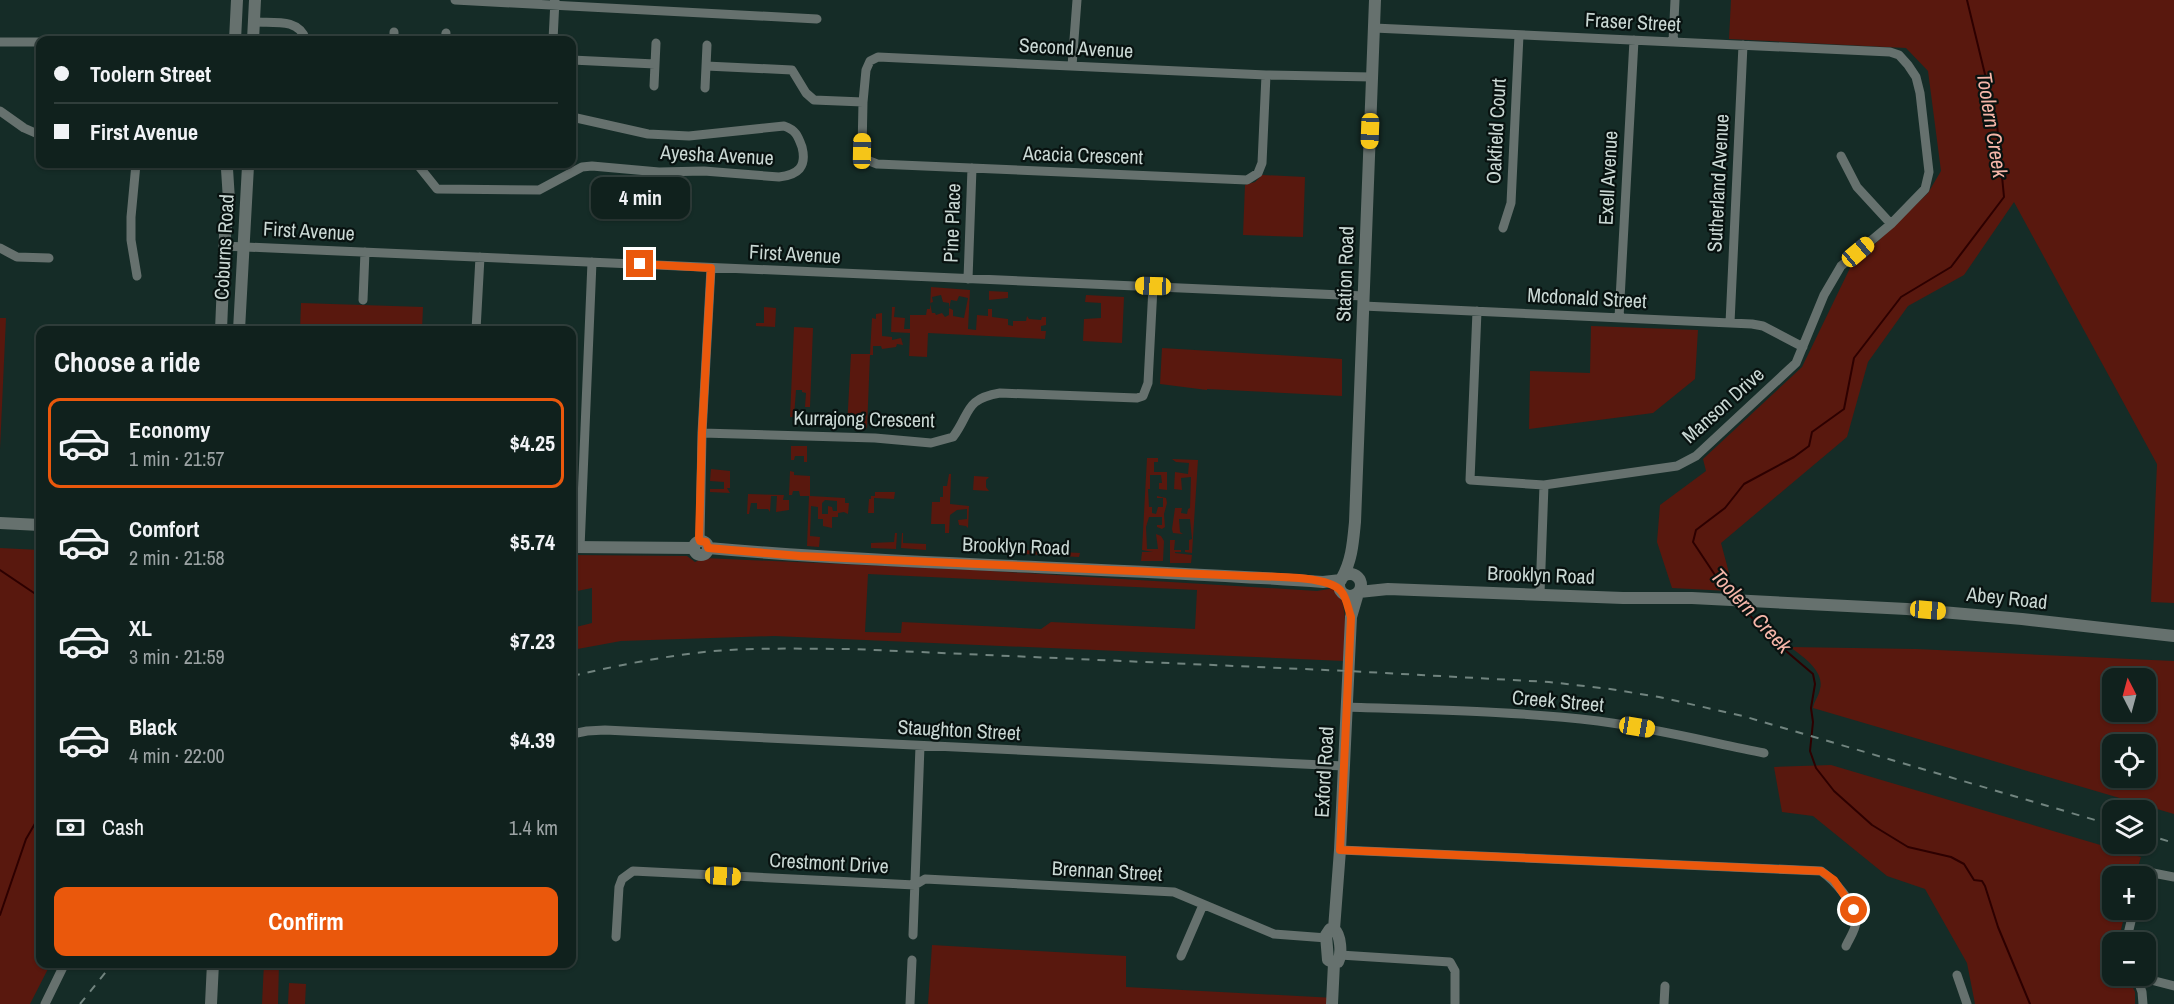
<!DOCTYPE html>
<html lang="en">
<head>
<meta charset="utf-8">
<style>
	body { margin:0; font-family:"Archivo Narrow",sans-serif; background:#192926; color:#f1f3f6; height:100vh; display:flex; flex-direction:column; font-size:22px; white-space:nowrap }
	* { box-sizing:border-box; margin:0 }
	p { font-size:20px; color:#9ca3a4 }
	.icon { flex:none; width:33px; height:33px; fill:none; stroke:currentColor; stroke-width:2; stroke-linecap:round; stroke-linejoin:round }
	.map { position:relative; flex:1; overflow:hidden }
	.side { position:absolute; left:36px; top:326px; width:540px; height:642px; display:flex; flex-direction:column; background:#10211d; border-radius:12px; box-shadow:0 2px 4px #0004,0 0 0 2px #303e3b }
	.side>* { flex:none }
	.top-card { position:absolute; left:36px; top:36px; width:540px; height:132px; border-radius:12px; box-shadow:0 2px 4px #0004,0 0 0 2px #303e3b; display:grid; align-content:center; height:132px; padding:0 18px; background:#10211d }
	.needle { width:39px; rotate:354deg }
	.buttons { position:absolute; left:2102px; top:668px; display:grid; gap:12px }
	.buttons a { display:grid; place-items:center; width:54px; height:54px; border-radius:12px; background:#10211d; box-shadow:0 2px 4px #0004,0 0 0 2px #303e3b; font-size:30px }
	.end { position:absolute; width:27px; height:27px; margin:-14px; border:8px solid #ea580c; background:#fff; box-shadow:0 0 0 3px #fff }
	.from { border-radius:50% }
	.bubble { position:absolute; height:42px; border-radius:12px; background:#10211d; box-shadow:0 2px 4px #0004,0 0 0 2px #303e3b; font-size:20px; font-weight:700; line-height:42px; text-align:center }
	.car { position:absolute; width:18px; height:36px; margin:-18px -9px; border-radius:8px; box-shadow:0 0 4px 2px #0007; background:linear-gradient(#f5c518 24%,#345 0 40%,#f5c518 0 76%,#345 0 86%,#f5c518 0) }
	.top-card b { display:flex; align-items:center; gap:21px; height:57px; font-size:22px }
	.top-card b+b { border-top:2px solid #303e3b }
	.top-card i { width:15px; height:15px; background:#f1f3f6 }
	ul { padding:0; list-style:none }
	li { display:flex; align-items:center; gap:18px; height:90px; margin:0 12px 9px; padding:0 6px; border:3px solid transparent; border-radius:12px }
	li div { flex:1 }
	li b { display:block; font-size:22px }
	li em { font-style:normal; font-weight:700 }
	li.selected { border-color:#ea580c }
	li>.icon { width:54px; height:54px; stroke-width:1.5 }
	h2 { padding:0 18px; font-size:27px; line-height:72px }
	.pay { display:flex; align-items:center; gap:15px; height:66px; padding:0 18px; font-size:22px }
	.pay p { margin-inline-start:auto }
	.action { display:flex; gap:12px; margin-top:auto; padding:12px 18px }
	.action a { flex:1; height:69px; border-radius:12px; background:#ea580c; color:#fff; font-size:24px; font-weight:700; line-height:69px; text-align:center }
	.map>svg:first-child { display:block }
	.green { fill:#59180e; fill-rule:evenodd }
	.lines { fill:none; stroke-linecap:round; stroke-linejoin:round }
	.stream { stroke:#2d0000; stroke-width:2 }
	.minor { stroke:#66716e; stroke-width:9 }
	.tertiary { stroke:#66716e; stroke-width:12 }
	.rail { stroke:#71847f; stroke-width:2; stroke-dasharray:8 8; stroke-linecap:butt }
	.route { stroke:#ea580c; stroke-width:8 }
	.labels { text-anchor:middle; stroke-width:4.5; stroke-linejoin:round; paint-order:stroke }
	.street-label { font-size:20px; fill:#cad8d4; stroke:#081210 }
	.water-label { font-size:21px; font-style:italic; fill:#f6b6a9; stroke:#081210 }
</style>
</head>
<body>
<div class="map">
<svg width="2174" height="1004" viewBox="0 0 2174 1004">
	<rect width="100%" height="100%" fill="#152c27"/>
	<path class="green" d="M1731,0H2174V603L2151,602L2157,464L2014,202L1964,275L1908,306L1868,362L1847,437L1721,543L1729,573V591L1672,588L1657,542L1660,505L1706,471L1703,459L1802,367L1850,268L1928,193L1941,171L1928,71L1906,48L1729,39Z
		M1262,175L1305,177L1303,237L1243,235L1245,185L1255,182Z
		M931,287L970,290L968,329L976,330L977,315L988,316V309H992V317L1008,319V325L1013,326V321H1026L1027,316L1029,319L1041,320L1042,317H1046V325L1041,326V331H1046L1045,339L928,333L927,357L909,356L910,333L891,332L892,307H895L894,317L905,318L904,329H910V315H926L927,309H930ZM941,295L943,302L949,303V315L945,317L942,313L936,315L935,313H932L930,303L933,302L932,297ZM959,296L968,298L964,318L953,316V310L949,308L951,300L957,301Z
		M989,291L1008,292V298L989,300Z
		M1086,295L1124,297L1122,343L1083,341L1084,319L1101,318V303L1085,302Z
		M301,303L423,307L422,330H300Z
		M764,307L776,308L775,327L756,326V323H764Z
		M882,313V336L892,337V340L901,338L903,345L897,344L896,347L882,349L881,346H873V355H870L867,428L847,427L851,354H870L872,318L876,319V314Z
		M0,318H6L0,449Z
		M1591,326L1698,330L1695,379L1653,413L1529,429L1530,371L1590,373Z
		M794,327L813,328L810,407H805L806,393L802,392V390H796L794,417H790Z
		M1162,348L1342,359V396L1207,389V390L1160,384Z
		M791,446H807V462H804V456H795L794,460H791Z
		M1147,458H1158V462H1154V472H1167V490L1159,489V483H1162L1161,475H1150V489H1148L1149,507H1152V513L1156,514L1158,507H1163V498H1157V496L1166,498L1167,503L1164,514L1165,527L1162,529L1157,527V525H1162V517H1149L1146,527L1147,549H1158L1156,534L1161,536L1164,541L1163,561H1141L1142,552H1153L1142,550Z
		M1172,459L1198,460L1192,553L1185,552V550H1189V540L1192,539L1190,519H1179L1180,532L1183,534L1173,533L1172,529L1175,508H1182L1181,513L1187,514L1188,509L1190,508L1191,477L1181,478L1182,490L1174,489L1175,472L1188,474L1189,463L1176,462Z
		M730,466V488H727L730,493L710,492V489H724V482L710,481L711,469L730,471Z
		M790,471L794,472V475L810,476V496L845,498V503H849L848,514L844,512L838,513V517H832V528L823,526V519H818V507L811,506L810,536L820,537L819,547L807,546L809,496H800L799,491H793L792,495H789ZM825,500L837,501V511H833L832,507L828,506V514H822V503Z
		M949,474H951L950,504L969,506L968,528L966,526L959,525L958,520L967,519V509L957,510L950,515L949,533H945V524H931L932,502H940V497H943V486H947Z
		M974,476L989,477L986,480V487L989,491L973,490Z
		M875,492H895L894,499L874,498V513H868L869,499H871V496H875Z
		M748,494L784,495L783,500H789V510L776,512L777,496H771L770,512L768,509H757V503H751L749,514H747Z
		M895,533H897L896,549L871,548V543L894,542Z
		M902,533H903V543L926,544V550L901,548Z
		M1170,540H1175L1174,550H1181V552H1175V553L1192,555L1191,563H1170Z
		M972,545L1012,546L1010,552L972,550Z
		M0,548L40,550V963H51L30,1004H0Z
		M1023,550L1080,553L1079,557L1024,554Z
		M572,555L687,556L695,562L704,558L974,570L1317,591L1335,588C1350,607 1344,638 1344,661L774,636L621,641L572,650V628L592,623V588L572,592ZM868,574L1197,590L1195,629L1051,622L1041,629L902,622L901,633L865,632Z
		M1790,647L1916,649L2174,661V814L1813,708C1814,701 1819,696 1820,689C1825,671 1802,656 1790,647ZM2112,678H2145V711H2112ZM2112,744H2145V777H2112Z
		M1831,765L2141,857L2135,876H2112V909H2126L2118,942H2112V975H2127L2135,992V1004H1975L1967,963L1925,889L1887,876L1813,816L1782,812L1774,767Z
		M932,945L1126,956V987L1335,998V1004H928Z
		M264,963H279L278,1004H262Z
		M289,983L306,984L305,1004H288Z"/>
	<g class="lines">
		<path class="stream" d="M0,570L40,597
			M1732,594L1719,581L1693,542L1696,530L1725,508L1744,484L1794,457L1809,446L1812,432L1844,409L1854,358L1901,297L1951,267L2004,197L1997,124L1967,0
			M1742,606L1765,633L1813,674L1815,684L1811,708L1813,722L1810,751L1816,768L1834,791L1872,825L1908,847L1951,857L1964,864L1974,880L1982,881L1985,886L1998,927L2030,1004
			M0,915L26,839L40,815"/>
		<path class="minor" d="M455,0L817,19
			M254,22C274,23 299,18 306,40
			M1374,28L1890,52L1899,55L1908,65L1916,77L1920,93L1929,172L1925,189L1891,224L1841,266L1824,295L1796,363L1696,456L1677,466L1544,485L1470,480L1477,311
			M394,40V32
			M445,40L446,33
			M553,40L555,0
			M0,42H40
			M1673,42L1675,0
			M572,60L655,64
			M706,66L792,70L806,93L814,100L863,102L866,70L870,61L878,57L1266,75L1372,77
			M1072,66L1077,0
			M654,86L656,43
			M705,88L707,45
			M863,102L862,151L867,160L877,164L1247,180L1258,173L1262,163L1266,75
			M0,111L24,128L40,135
			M1841,156L1857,187L1891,224
			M136,164L131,217V240L137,276
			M417,164L437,189L539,190L582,167L592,166L659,172L704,171L779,177C798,175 807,167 802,147C798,136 796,130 784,126L689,136L648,134L572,117
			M1503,228L1511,203L1519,35
			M224,246L1364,296
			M0,248L17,257L49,258
			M968,279L972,168
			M363,300L365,252
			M1363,306L1752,324L1763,326L1803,347
			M1619,318L1634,40
			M1730,323L1743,45
			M476,330L480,257
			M702,433L875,438L931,443L953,437C971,413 964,399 1000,393L1137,398L1143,396L1148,383L1153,287
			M700,541L702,433L711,268
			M580,548L592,262
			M1540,594L1544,485
			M1347,707C1430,710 1515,711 1598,721C1654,728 1709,742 1764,753
			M572,734L587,731L605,730L1344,766
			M1340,850L1821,871C1834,880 1855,903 1856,920C1857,928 1849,939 1846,946
			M2145,876L2153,873L2174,877
			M913,935L920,746
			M616,937L619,887L622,879L633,871L915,885L925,879L1174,892L1274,934L1327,938
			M2126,942L2134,909
			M1340,955L1450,962L1455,971V1004
			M1181,956L1203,905
			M1957,975L1967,1004
			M2136,975L2142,992L2143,1004
			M2139,981L2147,979L2174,986
			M45,1004L65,963
			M910,1004L912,960
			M1664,1004L1665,986"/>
		<path class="tertiary" d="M235,40L237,0
			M253,40L255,0
			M221,330L225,235L229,200L227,169
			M239,330L248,166
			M0,523L40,525
			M694 548a7 7 0 1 1 14 0a7 7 0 1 1-14 0Z
			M572,547L694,548
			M708,548C913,566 1118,567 1323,582L1341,580
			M1339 585a11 11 0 1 1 22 0a11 11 0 1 1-22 0Z
			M1342,578C1352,560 1353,542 1355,522L1375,0
			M1359,592L1388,589L1623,598H1692L1907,609L2022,619L2174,636
			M1334,929H1330L1326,935L1328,960L1334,963L1338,962C1342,954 1341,935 1334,929L1340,850L1351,617L1358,593
			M211,1004L213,963
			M1332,1004L1334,963"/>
		<path class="rail" d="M572,676C615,666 659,657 704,652C753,647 803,649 852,649L1348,671L1549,682L1610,689L1659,697L1743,716L2112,825
			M2145,834L2174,843
			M80,1004L113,963"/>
	</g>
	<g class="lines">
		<path class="route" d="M640,264L711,268L702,433L699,538L700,541L706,542L708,548L800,556L1246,576C1267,577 1328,575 1341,591C1347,598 1348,609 1351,617L1340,850L1821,871L1834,880L1854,910"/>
	</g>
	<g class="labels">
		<g class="street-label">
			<text transform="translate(1633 22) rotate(3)" y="7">Fraser Street</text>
			<text transform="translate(1076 48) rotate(3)" y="7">Second Avenue</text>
			<text transform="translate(1496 131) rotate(-87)" y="7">Oakfield Court</text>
			<text transform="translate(717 155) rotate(3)" y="7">Ayesha Avenue</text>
			<text transform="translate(1083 155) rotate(2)" y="7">Acacia Crescent</text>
			<text transform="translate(1608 178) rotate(-87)" y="7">Exell Avenue</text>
			<text transform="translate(1718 183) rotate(-87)" y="7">Sutherland Avenue</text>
			<text transform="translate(952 223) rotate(-88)" y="7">Pine Place</text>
			<text transform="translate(309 231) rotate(3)" y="7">First Avenue</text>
			<text transform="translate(224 247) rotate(-87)" y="7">Coburns Road</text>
			<text transform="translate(795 254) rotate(3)" y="7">First Avenue</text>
			<text transform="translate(1345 274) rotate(-88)" y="7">Station Road</text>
			<text transform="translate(1587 298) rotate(3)" y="7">Mcdonald Street</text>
			<text transform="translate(1723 405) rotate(-42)" y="7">Manson Drive</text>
			<text transform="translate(864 419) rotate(1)" y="7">Kurrajong Crescent</text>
			<text transform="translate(1016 546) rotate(2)" y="7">Brooklyn Road</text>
			<text transform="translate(1541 575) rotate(2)" y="7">Brooklyn Road</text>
			<text transform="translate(2007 598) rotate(6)" y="7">Abey Road</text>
			<text transform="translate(1558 701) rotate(5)" y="7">Creek Street</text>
			<text transform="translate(959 730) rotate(3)" y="7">Staughton Street</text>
			<text transform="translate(1324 772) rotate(-87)" y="7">Exford Road</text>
			<text transform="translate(829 863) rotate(3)" y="7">Crestmont Drive</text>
			<text transform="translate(1107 871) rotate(3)" y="7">Brennan Street</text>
		</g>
		<g class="water-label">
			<text transform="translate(1992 125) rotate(81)" y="7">Toolern Creek</text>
			<text transform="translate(1751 611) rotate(47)" y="7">Toolern Creek</text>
		</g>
	</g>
</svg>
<div class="buttons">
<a><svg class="needle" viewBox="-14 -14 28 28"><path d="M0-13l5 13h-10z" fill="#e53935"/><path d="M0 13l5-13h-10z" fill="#9ca3a4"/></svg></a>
<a><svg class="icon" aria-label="locate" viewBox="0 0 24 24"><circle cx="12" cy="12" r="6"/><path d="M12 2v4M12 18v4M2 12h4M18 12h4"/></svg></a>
<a><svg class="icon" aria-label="layers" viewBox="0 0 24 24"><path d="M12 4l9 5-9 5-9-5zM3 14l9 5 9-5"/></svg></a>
<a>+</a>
<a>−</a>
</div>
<i class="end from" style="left:1854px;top:910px"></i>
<i class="end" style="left:640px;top:264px"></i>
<div class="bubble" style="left:591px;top:177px;width:99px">4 min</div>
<i class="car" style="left:1370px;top:131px;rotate:182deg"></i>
<i class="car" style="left:862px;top:151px;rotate:1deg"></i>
<i class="car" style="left:1858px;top:252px;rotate:50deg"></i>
<i class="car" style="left:1153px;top:286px;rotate:272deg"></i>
<i class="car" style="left:1928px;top:610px;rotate:95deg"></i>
<i class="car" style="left:1637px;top:727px;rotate:99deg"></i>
<i class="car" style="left:723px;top:876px;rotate:93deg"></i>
<div class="top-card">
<b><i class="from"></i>Toolern Street</b>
<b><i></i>First Avenue</b>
</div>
<section class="side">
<h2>Choose a ride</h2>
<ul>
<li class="selected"><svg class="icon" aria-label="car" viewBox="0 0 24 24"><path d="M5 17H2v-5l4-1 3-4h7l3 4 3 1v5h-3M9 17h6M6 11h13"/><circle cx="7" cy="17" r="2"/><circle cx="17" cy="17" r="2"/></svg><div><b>Economy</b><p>1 min · 21:57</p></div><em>$4.25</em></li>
<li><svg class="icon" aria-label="car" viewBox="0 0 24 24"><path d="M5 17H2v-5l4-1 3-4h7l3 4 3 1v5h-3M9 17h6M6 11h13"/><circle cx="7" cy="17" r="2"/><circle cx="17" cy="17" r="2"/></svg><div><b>Comfort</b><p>2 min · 21:58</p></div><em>$5.74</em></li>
<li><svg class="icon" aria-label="car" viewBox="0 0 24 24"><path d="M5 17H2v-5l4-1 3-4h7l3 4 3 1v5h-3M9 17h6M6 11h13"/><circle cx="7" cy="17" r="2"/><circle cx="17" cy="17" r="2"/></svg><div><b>XL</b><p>3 min · 21:59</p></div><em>$7.23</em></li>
<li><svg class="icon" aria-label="car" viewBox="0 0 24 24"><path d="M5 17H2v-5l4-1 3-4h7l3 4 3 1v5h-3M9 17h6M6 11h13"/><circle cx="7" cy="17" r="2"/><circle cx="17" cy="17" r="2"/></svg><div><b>Black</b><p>4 min · 22:00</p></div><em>$4.39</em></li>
</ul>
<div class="pay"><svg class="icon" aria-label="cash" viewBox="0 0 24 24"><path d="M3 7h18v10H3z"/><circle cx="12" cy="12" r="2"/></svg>Cash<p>1.4 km</p></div>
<div class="action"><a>Confirm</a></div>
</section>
</div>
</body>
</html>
